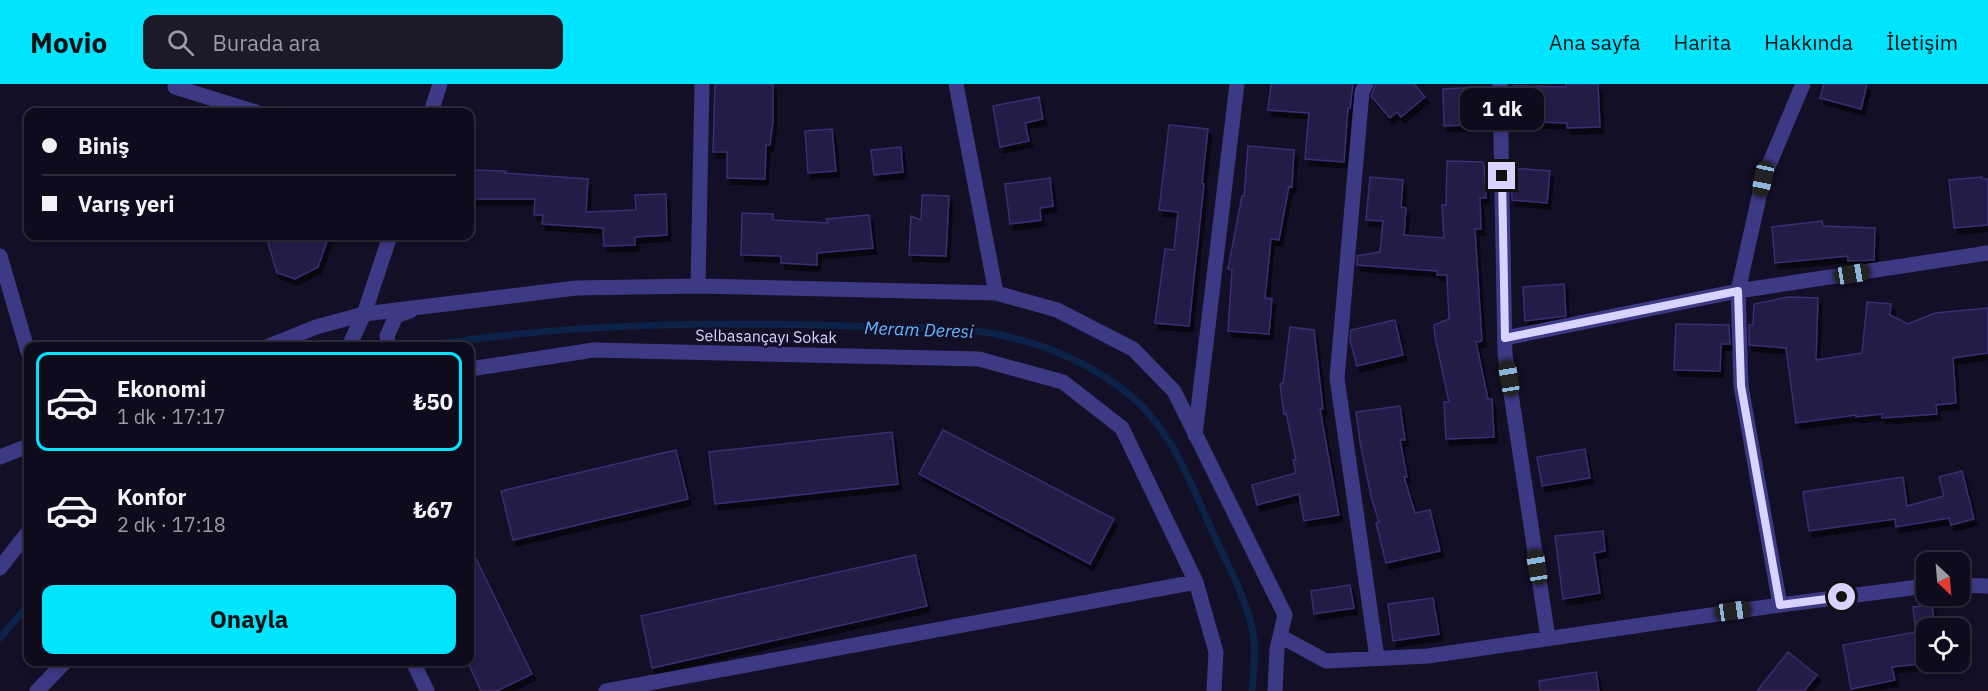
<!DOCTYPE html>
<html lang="tr">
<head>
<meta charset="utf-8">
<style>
	body { margin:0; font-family:"IBM Plex Sans",sans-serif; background:#1c1929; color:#f1f3f6; height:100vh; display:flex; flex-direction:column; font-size:22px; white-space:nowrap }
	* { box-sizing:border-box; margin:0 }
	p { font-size:20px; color:#9b9ba3 }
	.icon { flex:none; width:33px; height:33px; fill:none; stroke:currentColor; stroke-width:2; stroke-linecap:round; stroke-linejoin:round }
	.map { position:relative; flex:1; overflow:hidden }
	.side { position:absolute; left:24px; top:258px; width:450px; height:324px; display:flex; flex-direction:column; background:#0e0b1c; border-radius:12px; box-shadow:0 3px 9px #0003,0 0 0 2px #2e2b3b }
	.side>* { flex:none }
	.hud { position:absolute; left:24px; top:24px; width:450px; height:132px; border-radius:12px; box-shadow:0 3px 9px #0003,0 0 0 2px #2e2b3b; display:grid; align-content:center; height:132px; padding:0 18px; background:#0e0b1c }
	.needle { width:39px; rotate:154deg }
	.buttons { position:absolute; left:1916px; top:468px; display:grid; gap:12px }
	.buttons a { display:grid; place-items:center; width:54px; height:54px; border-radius:12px; background:#0e0b1c; box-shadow:0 3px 9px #0003,0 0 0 2px #2e2b3b; font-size:30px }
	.end { position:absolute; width:27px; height:27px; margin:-14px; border:8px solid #d9d4ff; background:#111; box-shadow:0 0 0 3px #111 }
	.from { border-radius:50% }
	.bubble { position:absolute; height:42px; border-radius:12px; background:#0e0b1c; box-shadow:0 3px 9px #0003,0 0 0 2px #2e2b3b; font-size:20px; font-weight:700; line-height:42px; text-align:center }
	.car { position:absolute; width:18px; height:36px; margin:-18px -9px; border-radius:8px; box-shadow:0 0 4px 2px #0007; background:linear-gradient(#222 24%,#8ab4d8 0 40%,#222 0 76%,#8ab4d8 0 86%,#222 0) }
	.hud b { display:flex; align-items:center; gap:21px; height:57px; font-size:22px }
	.hud b+b { border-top:2px solid #2e2b3b }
	.hud i { width:15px; height:15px; background:#f1f3f6 }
	ul { padding:10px 0 0; list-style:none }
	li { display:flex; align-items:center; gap:18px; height:99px; margin:0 12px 9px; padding:0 6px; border:3px solid transparent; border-radius:12px }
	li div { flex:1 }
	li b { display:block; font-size:22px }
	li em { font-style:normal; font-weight:700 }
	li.selected { border-color:#00e5ff }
	li>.icon { width:54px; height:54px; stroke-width:1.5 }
	.action { display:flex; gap:12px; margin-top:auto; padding:12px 18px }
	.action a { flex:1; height:69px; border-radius:12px; background:#00e5ff; color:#111; font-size:24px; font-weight:700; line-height:69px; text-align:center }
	header { display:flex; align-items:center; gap:36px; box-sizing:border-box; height:84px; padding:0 30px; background:#00e5ff; color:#111 }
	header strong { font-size:28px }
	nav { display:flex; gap:33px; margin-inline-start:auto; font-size:21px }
	.search { width:420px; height:54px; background:#1c1929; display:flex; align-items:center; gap:15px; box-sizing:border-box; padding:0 21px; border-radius:12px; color:#9b9ba3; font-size:22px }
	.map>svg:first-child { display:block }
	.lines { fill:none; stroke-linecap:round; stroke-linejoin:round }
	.stream { stroke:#0c2248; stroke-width:7 }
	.building { fill:#241b47; stroke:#3b2d73; stroke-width:1.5; filter:url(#shadow) }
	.minor { stroke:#3d3a85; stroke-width:15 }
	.tertiary { stroke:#3d3a85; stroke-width:15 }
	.route { stroke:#d9d4ff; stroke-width:8 }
	.labels { text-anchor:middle; stroke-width:5; stroke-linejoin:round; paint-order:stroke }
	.street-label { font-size:16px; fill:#d9d4ff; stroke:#130f26 }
	.water-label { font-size:18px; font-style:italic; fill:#62b6ff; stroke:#130f26 }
</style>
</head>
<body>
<header>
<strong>Movio</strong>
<div class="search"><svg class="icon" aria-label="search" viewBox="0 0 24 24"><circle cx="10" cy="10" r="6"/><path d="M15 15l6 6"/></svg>Burada ara</div>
<nav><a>Ana sayfa</a><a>Harita</a><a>Hakkında</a><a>İletişim</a></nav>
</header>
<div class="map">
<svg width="1988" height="607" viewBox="0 0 1988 607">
	<defs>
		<filter id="shadow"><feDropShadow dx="3.5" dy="6" stdDeviation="0" flood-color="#0009"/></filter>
	</defs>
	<rect width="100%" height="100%" fill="#130f26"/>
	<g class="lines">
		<path class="stream" d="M439,260C577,239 711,238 849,242C901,244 954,241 1005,252C1049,261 1096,283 1131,312C1171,345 1190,398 1211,444C1226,479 1249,517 1254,555C1256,572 1253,590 1252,607
			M0,554L28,521"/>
	</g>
	<path class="building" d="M715,0H773V36L770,61H766L765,95L727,94V68H713Z
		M1271,0H1353L1350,24H1348L1344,78L1305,75L1309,29L1268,26Z
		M1376,0H1414L1425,13L1401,33L1397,28L1390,34L1371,12Z
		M1566,0H1598L1600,43L1567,44V39L1513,37L1514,2L1566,3Z
		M1824,0H1867L1861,25L1820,14Z
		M1481,3L1483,40L1444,42L1443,5Z
		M1039,13L1043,35L1025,39L1029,57L1000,63L993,22Z
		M1169,41L1208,45L1202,100H1204L1189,242L1155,239L1165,165L1174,166L1178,128L1159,126Z
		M832,45L836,87L808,89L805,47Z
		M1248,62L1294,66L1292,103L1289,102L1279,156L1271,155L1265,214L1272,215L1269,250L1228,247L1232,186L1228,185L1242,112H1244Z
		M901,63L903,88L874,91L871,66Z
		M1447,77L1483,78L1484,82L1486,114H1480L1481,145H1475L1482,257L1476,258L1488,315H1492L1494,353L1446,355L1444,318H1449L1435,253L1434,241L1449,235L1447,191H1437V187L1357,181V172L1380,168L1383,137L1366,136L1370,93L1403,96L1401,123L1406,124L1404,151L1444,154L1442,121H1446Z
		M1511,84L1550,87L1547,119L1512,116Z
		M470,86L506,87L505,89L588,95L586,128L636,126L635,111L666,110L667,151L635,153V161L604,162L603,144L542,140L543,131H534L535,115H470Z
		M1982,93V95H1988V141L1954,144L1949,96Z
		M1050,94L1053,122L1040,124L1041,136L1010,140L1005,100Z
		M922,111L949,112L946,172L909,171L911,132L921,136Z
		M742,129L773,130V136L828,139L826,135L869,131L873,164L817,169V181L781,179V172L741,171Z
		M1822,137L1823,142L1875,144L1874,176L1848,177V172L1775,179L1772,143Z
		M266,152H329L318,183L295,195L277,189Z
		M1564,200L1566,232L1525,237L1523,203Z
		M1788,213L1818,214L1816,276L1862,269L1867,218L1891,220L1890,231L1908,240L1935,229L1988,224V269L1953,274L1956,319L1936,321L1937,330L1882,334V330L1856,333V331L1796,339L1786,264L1749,261V241H1753L1754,220Z
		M1395,236L1403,271L1357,282L1350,256L1351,246Z
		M1676,240L1729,241L1730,260H1721L1720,287L1674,286Z
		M1290,243L1314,246L1323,325H1320L1339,431L1304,437L1299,410L1257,421L1252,401L1296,389L1293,376H1296L1286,329L1284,330L1280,300L1283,299Z
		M1400,322L1405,356H1400L1407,393H1404L1415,429L1430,426L1440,467L1386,479L1376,439L1379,438L1371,412L1360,358L1356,328Z
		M943,346L1114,435L1090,480L919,390Z
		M892,348L898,400L715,420L709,368Z
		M1585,365L1590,394L1542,402L1537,373Z
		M676,366L688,415L513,456L501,407Z
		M1962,387L1974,435L1951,441L1949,434L1896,443L1895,435L1809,447L1803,408L1903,393L1907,422L1944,412L1939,393Z
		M1603,447L1605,467L1594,469L1600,509L1563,515L1555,452Z
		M470,462L532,590L497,607H481L470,583Z
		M915,471L927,522L652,584L641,532Z
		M1350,501L1354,524L1314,530L1311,507Z
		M1433,514L1439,550L1393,557L1388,520Z
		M1932,521L1935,544H1926V578H1938L1892,583L1895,596L1851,605L1843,561L1916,548L1913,523Z
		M1788,568L1817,591L1804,607H1757Z
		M1596,588L1599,607H1540L1539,597Z"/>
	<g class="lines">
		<path class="minor" d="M176,0L175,3L256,28
			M956,0L996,209
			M1366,0L1362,8L1337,294L1377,574
			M1500,0L1505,270L1548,554
			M0,172L28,268
			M698,202L702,0
			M1505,254L1738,207L1988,169
			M269,262L316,243L364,230L576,204L698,202L996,209L1057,226L1133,265L1174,307L1285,531L1277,565L1275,607
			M389,262L387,252L396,232L410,227
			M470,285L594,266L979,275L1063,298L1122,344L1196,498L1216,568L1214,607
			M1195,351L1237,0
			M0,373L28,362
			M0,484L28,448
			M1959,501L1988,502
			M1780,521L1741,302L1738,207L1763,95L1803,0
			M1280,552L1326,577L1428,572L1780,521L1926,502
			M413,578L427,607
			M606,607L1196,498"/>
		<path class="tertiary" d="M431,28L440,0
			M349,262L364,230L390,152
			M37,607L65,578"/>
	</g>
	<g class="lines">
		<path class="route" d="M1502,92L1505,254L1738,207L1741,302L1780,521L1842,513"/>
	</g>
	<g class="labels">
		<g class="street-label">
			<text transform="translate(766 252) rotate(1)" y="6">Selbasançayı Sokak</text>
		</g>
		<g class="water-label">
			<text transform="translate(919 246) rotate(2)" y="6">Meram Deresi</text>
		</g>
	</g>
</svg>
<div class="buttons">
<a><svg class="needle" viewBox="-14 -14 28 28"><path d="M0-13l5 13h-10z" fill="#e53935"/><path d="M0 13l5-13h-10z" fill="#9b9ba3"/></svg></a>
<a><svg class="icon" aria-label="locate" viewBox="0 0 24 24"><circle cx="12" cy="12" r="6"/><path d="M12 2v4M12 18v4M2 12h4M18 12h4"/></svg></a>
</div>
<i class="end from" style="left:1842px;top:513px"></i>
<i class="end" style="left:1502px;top:92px"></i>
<div class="bubble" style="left:1460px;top:4px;width:84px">1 dk</div>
<i class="car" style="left:1763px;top:95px;rotate:192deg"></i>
<i class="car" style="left:1852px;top:190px;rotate:81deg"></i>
<i class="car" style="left:1509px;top:294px;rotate:351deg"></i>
<i class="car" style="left:1537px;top:483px;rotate:351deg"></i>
<i class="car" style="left:1733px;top:527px;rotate:82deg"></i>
<div class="hud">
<b><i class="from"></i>Biniş</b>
<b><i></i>Varış yeri</b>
</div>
<section class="side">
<ul>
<li class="selected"><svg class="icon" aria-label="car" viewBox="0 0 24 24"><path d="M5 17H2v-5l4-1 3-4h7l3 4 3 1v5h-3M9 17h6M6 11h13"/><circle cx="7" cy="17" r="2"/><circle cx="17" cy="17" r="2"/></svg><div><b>Ekonomi</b><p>1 dk · 17:17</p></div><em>₺50</em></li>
<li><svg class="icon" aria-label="car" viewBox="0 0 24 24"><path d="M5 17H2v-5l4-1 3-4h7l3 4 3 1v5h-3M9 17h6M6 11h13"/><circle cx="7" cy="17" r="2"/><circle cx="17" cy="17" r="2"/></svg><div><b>Konfor</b><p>2 dk · 17:18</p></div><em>₺67</em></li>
</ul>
<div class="action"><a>Onayla</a></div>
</section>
</div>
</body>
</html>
